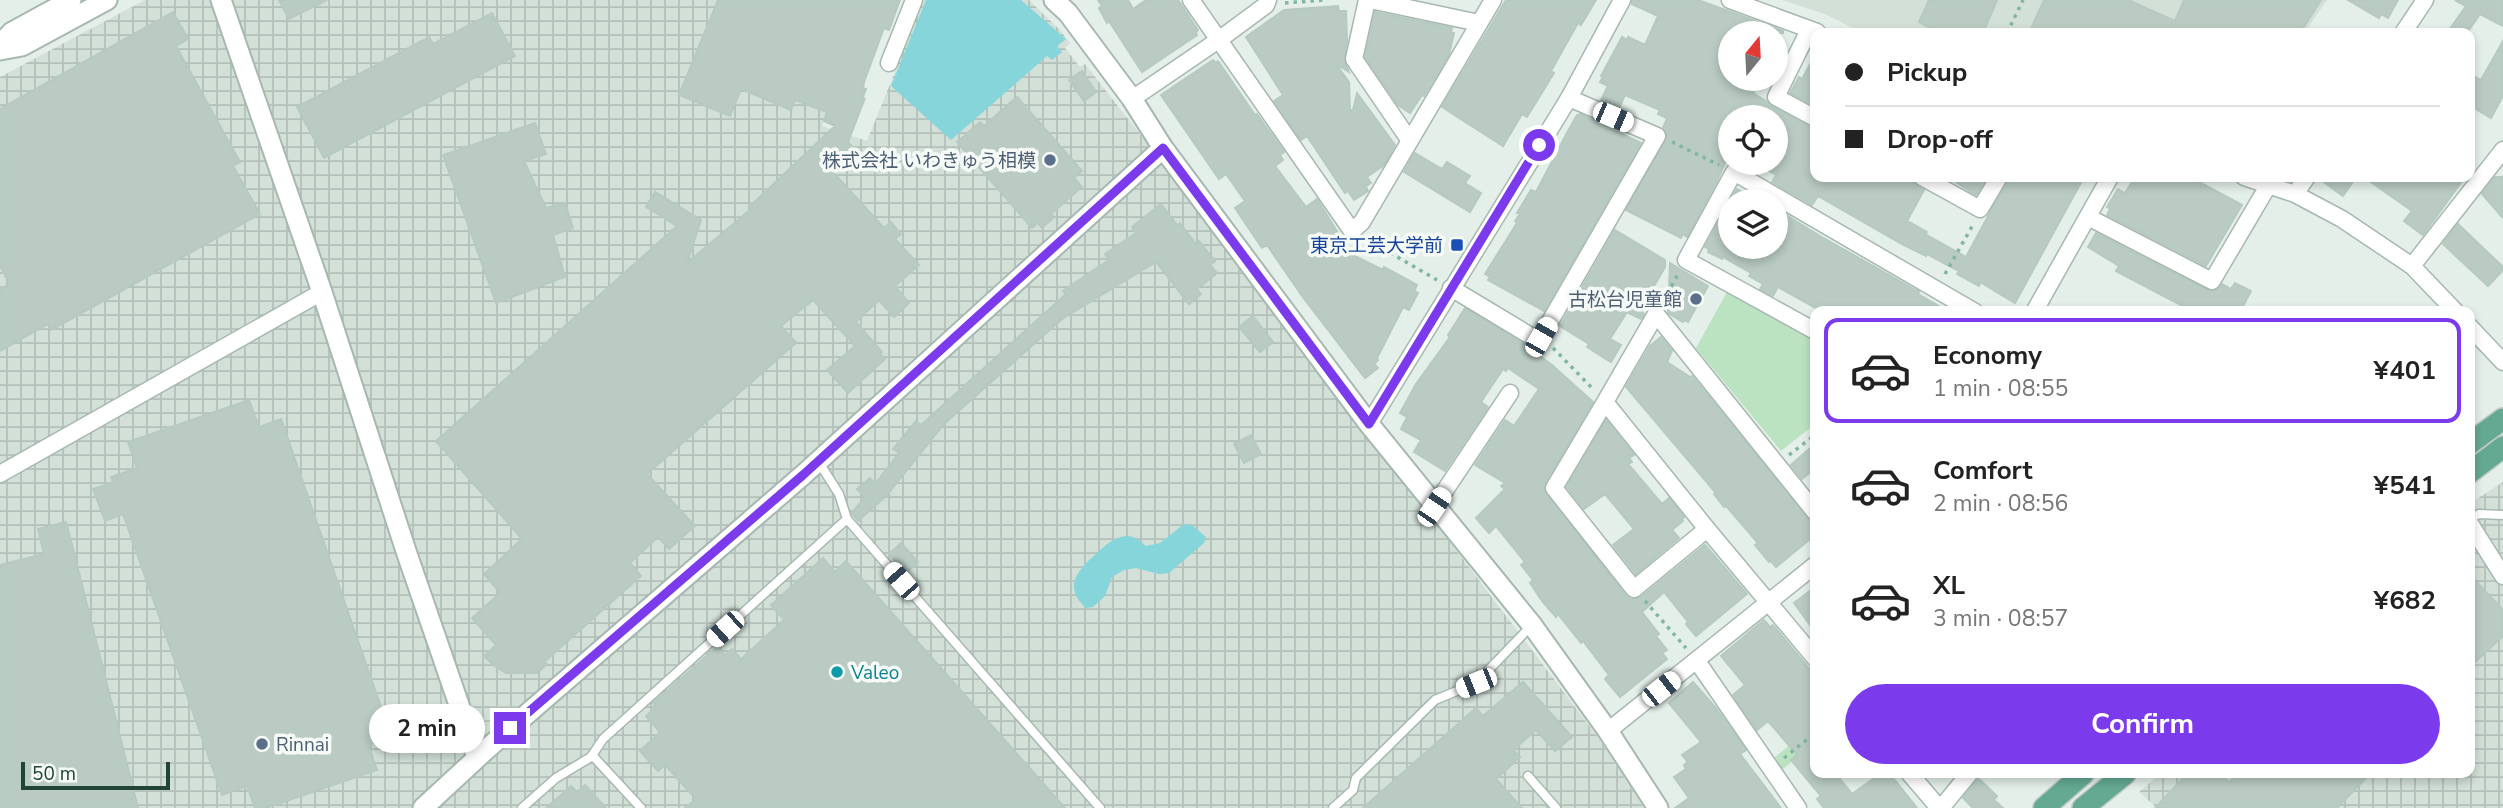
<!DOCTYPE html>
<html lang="en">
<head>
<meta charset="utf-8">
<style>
	body { margin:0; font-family:"Nunito Sans","Noto Sans JP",sans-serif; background:#f2f2f2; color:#222; height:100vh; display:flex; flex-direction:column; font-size:26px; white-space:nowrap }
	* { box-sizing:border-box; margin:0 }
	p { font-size:23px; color:#767676 }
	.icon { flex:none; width:38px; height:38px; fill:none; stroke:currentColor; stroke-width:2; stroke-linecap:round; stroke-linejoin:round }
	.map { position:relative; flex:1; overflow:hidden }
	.details { position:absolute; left:1810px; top:306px; width:665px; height:472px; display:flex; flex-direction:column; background:#fff; border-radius:14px; box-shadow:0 4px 10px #0003 }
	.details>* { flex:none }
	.banner { position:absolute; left:1810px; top:28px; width:665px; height:154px; border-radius:14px; box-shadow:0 4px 10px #0003; display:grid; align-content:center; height:154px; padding:0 35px; background:#fff }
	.needle { width:46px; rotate:18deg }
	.controls { position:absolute; left:1718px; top:21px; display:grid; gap:14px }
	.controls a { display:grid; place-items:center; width:70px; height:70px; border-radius:50%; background:#fff; box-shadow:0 4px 10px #0003; font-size:35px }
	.scale { position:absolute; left:21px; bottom:18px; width:149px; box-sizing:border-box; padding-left:7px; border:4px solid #214437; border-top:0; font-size:19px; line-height:24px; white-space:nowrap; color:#214437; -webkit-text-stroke:5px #f6fbf8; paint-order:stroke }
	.end { position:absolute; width:32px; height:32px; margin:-16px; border:9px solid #7c3aed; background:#fff; box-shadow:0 0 0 4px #fff }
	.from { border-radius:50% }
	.bubble { position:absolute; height:49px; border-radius:24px; background:#fff; box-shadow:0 4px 10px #0003; font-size:23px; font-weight:700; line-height:49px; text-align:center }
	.car { position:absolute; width:21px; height:42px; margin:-21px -10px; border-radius:9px; box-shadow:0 0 5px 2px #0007; background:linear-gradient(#fff 24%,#345 0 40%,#fff 0 76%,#345 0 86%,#fff 0) }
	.banner b { display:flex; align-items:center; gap:24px; height:66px; font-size:26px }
	.banner b+b { border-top:2px solid #e0e0e0 }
	.banner i { width:18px; height:18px; background:#222 }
	ul { padding:12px 0 0; list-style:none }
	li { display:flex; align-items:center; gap:21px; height:105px; margin:0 14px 10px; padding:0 21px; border:4px solid transparent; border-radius:14px }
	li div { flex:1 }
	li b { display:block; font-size:26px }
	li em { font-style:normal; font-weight:700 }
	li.on { border-color:#7c3aed }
	li>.icon { width:63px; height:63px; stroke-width:1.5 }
	.cta { display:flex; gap:14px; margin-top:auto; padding:14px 35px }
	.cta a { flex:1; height:80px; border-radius:42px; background:#7c3aed; color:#fff; font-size:28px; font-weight:700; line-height:80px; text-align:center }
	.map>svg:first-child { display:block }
	.built { fill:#d2e0d8 }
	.industrial { fill:url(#industrial-grid) }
	.green { fill:#bbe3c2 }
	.water { fill:#86d5da }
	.building { fill:#b9cbc2; stroke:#b6cac0; stroke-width:2 }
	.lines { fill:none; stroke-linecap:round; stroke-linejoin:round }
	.service-casing { stroke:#a6b8b0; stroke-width:11 }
	.minor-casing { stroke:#a6b8b0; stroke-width:19 }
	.tertiary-casing { stroke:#a6b8b0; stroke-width:23 }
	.primary-casing { stroke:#c1cbc7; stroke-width:24 }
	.path { stroke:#81b7a1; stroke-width:3.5; stroke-dasharray:3.5 5; stroke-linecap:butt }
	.service { stroke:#fff; stroke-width:8 }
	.minor { stroke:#fff; stroke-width:16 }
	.tertiary { stroke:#fff; stroke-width:19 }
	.primary { stroke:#64aa92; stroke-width:21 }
	.route { stroke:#7c3aed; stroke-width:9 }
	.service-dot { fill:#5c6f8a; stroke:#f6fbf8; stroke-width:2.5 }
	.transit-dot { fill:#1a4fb4; stroke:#f6fbf8; stroke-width:2.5 }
	.culture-dot { fill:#0f9aa8; stroke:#f6fbf8; stroke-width:2.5 }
	.labels { text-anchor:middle; stroke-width:7; stroke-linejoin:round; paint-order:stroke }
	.service-label { font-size:19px; fill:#4e5e75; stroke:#f6fbf8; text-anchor:end }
	.transit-label { font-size:19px; fill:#164399; stroke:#f6fbf8; text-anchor:end }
	.culture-label { font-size:19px; fill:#0d838f; stroke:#f6fbf8; text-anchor:start }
</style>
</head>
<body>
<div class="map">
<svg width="2503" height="808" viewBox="0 0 2503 808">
	<defs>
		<pattern id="industrial-grid" width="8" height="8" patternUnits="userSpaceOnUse" patternTransform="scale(1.75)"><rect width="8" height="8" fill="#d2e0d8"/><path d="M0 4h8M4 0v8" fill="none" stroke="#b4c1ba"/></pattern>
	</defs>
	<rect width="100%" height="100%" fill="#e4efe9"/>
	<path class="built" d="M1782,0H2327L2304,33H1863L1825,14Z"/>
	<path class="industrial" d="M145,0H868L822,126L867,141L924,0H1029L1060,30L1070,43L1065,48L1080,67L1085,64L1176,180L1600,740L1644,808H0V77Z
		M2503,482V808H2157L2139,792L2160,774H2469V504Z"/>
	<path class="green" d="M1727,292L1815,341V424L1781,451L1696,348Z
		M1815,724V742L1782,770L1774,758Z"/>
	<path class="water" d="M926,0H1021L1066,39L1057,46L1062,52L1052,60L1047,56L951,140L891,86Z
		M1184,524L1192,525L1206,537L1204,543L1169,573L1159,574L1136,568L1124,570L1112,577L1105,596L1093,607L1086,608C1061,586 1080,568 1097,553C1106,545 1114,537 1126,536C1134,536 1141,541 1146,546L1160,543Z"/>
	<path class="building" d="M279,0H327L289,19Z
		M718,0H900L889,30L884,28L864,82L863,88L866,89L861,102L865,98L848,142L855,150L832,171L884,228L891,222L901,234L895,239L919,265L895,286L909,303L894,317L879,300L856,322L882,352L880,354L885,359L848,393L827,370L855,346L813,300L781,326L796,343L647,474L695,526L669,549L658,537L630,563L641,576L544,662L547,664L537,673H506L493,665L484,656L496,645L472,618L500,593L484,574L522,539L436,441L677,226L646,207L655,192L701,220L687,263L751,209L749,207L835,126L824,121L827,112L795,100L791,110L741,89L730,116L679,95Z
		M1098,0H1128L1133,9L1146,0H1178L1198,30L1196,32L1197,35L1142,72L1109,21L1107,23L1099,8L1102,6Z
		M1506,0H1596L1581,25L1578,23L1551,71L1554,73L1527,117L1522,114L1503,146L1442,107Z
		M1632,0H1698L1783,31V33H1731V79H1761L1753,93L1766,101L1771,106L1815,128V177H1912L1913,183L1924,190L1907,221L1927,232L1925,234L1966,257L2009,177H2084L2015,303L1980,282L1979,286L1957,274L1959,271L1927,254L1926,256L1902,244L1818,196L1812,205L1772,182L1776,175L1755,163H1776V117H1731V127L1720,146L1730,151L1718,179L1687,237L1683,234L1681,238L1626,210L1667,136L1663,128L1667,118L1658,114L1660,110L1625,95L1619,108L1601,100L1608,86L1600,82L1603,77L1601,76L1622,37L1627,40L1628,37L1645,45L1658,16L1632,4Z
		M1929,0H1997L1983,33H1940L1919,22Z
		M2044,0H2128L2175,21L2184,0H2321L2300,33H2029Z
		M2348,0H2398L2388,18L2381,14L2379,18Z
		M2455,0H2503V26L2480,14L2467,33H2447L2466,6Z
		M1338,6L1339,11H1346L1347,40L1344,60L1349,72L1336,64L1349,82L1350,110H1353L1357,93L1395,145L1384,165L1367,177L1371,183L1366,186L1368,191L1354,200L1348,191L1345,193L1307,136L1301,140L1274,101L1283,95L1246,37L1284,10Z
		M173,12L188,39L176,46L240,162L233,166L260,214L51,330L48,324L0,351V289L10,284L0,266V109Z
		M1375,12L1452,28L1451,33H1454L1449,54L1424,96L1422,95L1410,113L1398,105L1365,57Z
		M492,13L515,56L324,158L297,107L429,37L433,44Z
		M2503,41V96L2491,118L2469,105V74L2481,80Z
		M1815,55V106L1790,93L1799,77L1802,79Z
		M1213,60L1216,63L1218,61L1255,115L1257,114L1284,152L1280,155L1283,160L1275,166L1306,207L1317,199L1351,254L1383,270L1384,267L1417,285L1414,291L1418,293L1409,310L1403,307L1377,358L1378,360L1374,364L1378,368L1365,378L1302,296L1267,245L1262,248L1235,208L1245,201L1226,174L1219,179L1161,95Z
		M1082,71L1096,92L1084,101L1069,80Z
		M1017,97L1082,171L1074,178L1082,187L1051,214L1054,217L1042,228L1038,223L1032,228L957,142L980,122L984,126Z
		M1580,114L1641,143L1544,311L1488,280L1490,277L1485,274L1517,223L1515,221L1520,214L1517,213L1531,190L1536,192L1568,131L1577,115Z
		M535,123L546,154L524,161L546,208L565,203L573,228L553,235L565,277L496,303L443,155Z
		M1415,153L1442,169L1447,162L1470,176L1465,183L1481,193L1470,212L1404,172Z
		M1948,177H1987L1976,195Z
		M2135,177H2190L2242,205L2206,266L2107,215L2110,209L2107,207L2118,189L2125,193Z
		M2317,177H2356L2343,196Z
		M2364,177H2469L2467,179L2465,177L2423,235L2404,221L2412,211Z
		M2495,177H2503V218L2482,194Z
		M1737,189L1758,201H1731V247H1776V209L1820,236L1919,292L1918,294L1949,312H1832L1824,306L1821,311L1778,287L1773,296L1760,289L1763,284L1749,276L1751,273L1723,257L1722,259L1708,252L1709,249L1705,247Z
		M1161,204L1177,225L1180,223L1196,244L1199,241L1215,261L1210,265L1217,273L1197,289L1201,294L1189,304L1156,262L1062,319L944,424L886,496L858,521L852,513L865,497L857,489L870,478L875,484L899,453L893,449L916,421L921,425L1066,294L1063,291L1109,260L1105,254L1136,233L1132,227Z
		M2458,224L2503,267V270L2488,286L2443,244Z
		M1615,230L1665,260V267L1646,300L1624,288L1644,314L1641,319L1627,312L1610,339L1621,345L1611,362L1587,347L1589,344L1560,326Z
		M2096,233L2207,290H2217L2222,284L2231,289L2235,283L2251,291L2240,312H2194L2116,271L2119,266L2088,247Z
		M1670,263L1708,286L1688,322L1684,320L1683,322L1668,313Z
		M1465,308L1521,342L1552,365L1593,402L1545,483L1544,489L1626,596L1631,599L1641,597L1705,545L1747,594L1696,636L1686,624L1688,622L1664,592L1642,612L1659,634L1656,636L1667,650L1662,653L1667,659L1620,697L1605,679L1609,675L1583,641L1581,643L1558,614L1556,617L1542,601L1530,583L1533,580L1521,565L1525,562L1496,526L1489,533L1476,518L1505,489L1501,486L1505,483L1475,465L1505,420L1514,426L1539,389L1508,368L1506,371L1503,369L1481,402L1488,407L1445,471L1414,452L1421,440L1401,429L1407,417L1400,413L1416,384L1450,337L1448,335Z
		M1253,316L1273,342L1260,352L1239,327Z
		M1661,337L1672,351L1667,362L1690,377L1692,376L1815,527V535L1776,567L1771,561L1769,562L1755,545L1758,543L1726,506L1724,507L1714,494L1716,493L1626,387L1650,346Z
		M249,400L259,427L281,419L391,736L368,744L377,770L266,808H255L247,786L222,795L123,514L105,521L93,489L113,483L111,477L137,468L128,442Z
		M1606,420L1634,455L1629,458L1632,462L1628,464L1662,504L1669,498L1684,517L1682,520L1683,521L1672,530L1679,538L1636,574L1613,545L1634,529L1605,494L1584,509L1567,487Z
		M1251,435L1261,454L1244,463L1234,444Z
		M1815,444V468L1802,479L1791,465Z
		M66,522L73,549L138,808H0V565L44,554L38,529Z
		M901,543L918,562L906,573L889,554Z
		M823,558L835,572L846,561L1065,808H685L696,799L665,765L658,771L640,751L660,732L646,716L656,707L653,703L718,646L725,655L732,649L741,659L784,620L771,605Z
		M2469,574L2503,610V636L2469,668Z
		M1815,587V632L1794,603Z
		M1764,620L1770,627L1773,625L1813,673L1808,678L1815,686V774H1836L1852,794L1880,774H1890L1917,808H1824L1817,799L1821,796L1791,760L1797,755L1768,721L1757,730L1733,695L1745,685L1721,656Z
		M1523,682L1572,737L1555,751L1536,730L1513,750L1520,757L1496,779L1522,808H1363L1476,708L1483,716Z
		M1693,682L1716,708L1746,750L1740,754L1781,808H1675L1689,798L1674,777L1686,769L1684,765L1688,762L1682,755L1701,742L1669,703Z
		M2187,774H2219L2229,782L2238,774H2370L2337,808H2155Z
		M1978,778L1997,796L1994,800L2003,808H1973L1963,798Z
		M585,785L606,808H546L571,786L577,792Z"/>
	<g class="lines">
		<defs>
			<path id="service" d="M818,461L839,494L847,519L1100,808
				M2469,519L2479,514L2503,515
				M592,755L641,808
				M1528,776L1556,808
				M522,808L556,778L591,757L603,739L847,519
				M1333,808L1353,790L1356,778L1435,700L1476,683L1532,625"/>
			<path id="minor" d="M1191,0L1352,231L1362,222L1493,0
				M1367,0L1354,59L1410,141
				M1370,0L1479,23
				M1730,0L1817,32
				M1809,30L1776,97L1815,118
				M2403,33L2425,0
				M889,63L914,0
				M1132,99L1220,39L1266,5L1268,0
				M1922,177L1980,209L1999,177
				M2244,177L2295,194L2342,219L2412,266L2456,312
				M2295,194L2307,177
				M2088,217L2212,281L2268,186
				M2412,266L2503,150
				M1451,288L1534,338L1541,337L1657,136L1569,98
				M2034,312L2110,177
				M2469,326L2503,362
				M1815,331L1686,260L1734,172L1975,312
				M1605,402L1656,314L1815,512
				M1369,424L1569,98L1622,0
				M0,474L322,292
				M1434,507L1510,393
				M2469,522L2503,576
				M1707,529L1634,589L1554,488L1605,402L1707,529L1815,658
				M1697,661L1798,808
				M1608,731L1815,565
				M1910,774L1939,808
				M1941,808L1969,774"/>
			<path id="tertiary" d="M221,0L322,292L406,551L477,757
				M1054,0L1068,13L1132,99L1163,148L1369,424L1532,625L1608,731L1658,808
				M0,45L12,32L71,0
				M0,50L22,46L107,0
				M423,808L489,747L803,475L1163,148"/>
			<path id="primary" d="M2469,444L2503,419
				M2469,473L2503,447
				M2044,808L2083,774
				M2083,808L2125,774"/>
		</defs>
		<use href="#service" class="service-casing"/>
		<use href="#minor" class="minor-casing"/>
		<use href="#tertiary" class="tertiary-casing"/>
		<use href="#primary" class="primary-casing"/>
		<path class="path" d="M1285,3L1324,0
			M2007,33L2023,0
			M1672,142L1719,165
			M1368,240L1437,280
			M1945,274L1974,223
			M1663,301L1678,274
			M1553,348L1594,390
			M1789,455L1815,435
			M1645,601L1686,648
			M1784,758L1815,733"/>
		<use href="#service" class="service"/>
		<use href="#minor" class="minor"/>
		<use href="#tertiary" class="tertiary"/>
		<use href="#primary" class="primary"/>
	</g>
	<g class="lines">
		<path class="route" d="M510,728L803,475L1163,148L1369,424L1539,145"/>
	</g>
	<g class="service-dot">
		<circle cx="1050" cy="160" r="7"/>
		<circle cx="1696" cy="299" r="7"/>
		<circle cx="262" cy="744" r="7"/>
	</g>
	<rect class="transit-dot" x="1450" y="238" width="14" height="14" rx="3.5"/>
	<circle class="culture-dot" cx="837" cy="672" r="7"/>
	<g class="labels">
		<g class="service-label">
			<text x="1036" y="167">株式会社 いわきゅう相模</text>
			<text x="1682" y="306">古松台児童館</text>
			<text x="276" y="751" text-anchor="start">Rinnai</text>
		</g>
		<g class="transit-label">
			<text x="1443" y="252">東京工芸大学前</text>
		</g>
		<g class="culture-label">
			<text x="851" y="679">Valeo</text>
		</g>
	</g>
</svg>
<div class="controls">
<a><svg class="needle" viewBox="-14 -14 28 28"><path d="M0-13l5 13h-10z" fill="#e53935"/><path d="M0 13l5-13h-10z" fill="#767676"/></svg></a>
<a><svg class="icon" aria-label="locate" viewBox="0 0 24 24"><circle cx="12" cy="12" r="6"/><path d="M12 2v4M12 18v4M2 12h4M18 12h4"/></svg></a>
<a><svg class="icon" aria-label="layers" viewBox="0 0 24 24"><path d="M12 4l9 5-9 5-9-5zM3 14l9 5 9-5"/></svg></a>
</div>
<div class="scale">50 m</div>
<i class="end from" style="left:1539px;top:145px"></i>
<i class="end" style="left:510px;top:728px"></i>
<div class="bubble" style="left:369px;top:704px;width:116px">2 min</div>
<i class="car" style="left:1613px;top:117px;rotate:113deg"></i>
<i class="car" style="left:1541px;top:337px;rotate:30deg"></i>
<i class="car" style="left:1434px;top:507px;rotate:34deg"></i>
<i class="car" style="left:901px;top:581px;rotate:319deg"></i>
<i class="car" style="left:725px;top:629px;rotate:228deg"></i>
<i class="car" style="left:1476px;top:683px;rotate:248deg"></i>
<i class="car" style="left:1661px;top:689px;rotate:52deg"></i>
<div class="banner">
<b><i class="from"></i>Pickup</b>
<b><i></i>Drop-off</b>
</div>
<section class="details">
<ul>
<li class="on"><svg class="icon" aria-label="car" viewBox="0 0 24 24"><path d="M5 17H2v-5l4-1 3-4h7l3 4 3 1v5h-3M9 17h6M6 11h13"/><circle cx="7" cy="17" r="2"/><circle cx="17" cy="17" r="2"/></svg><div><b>Economy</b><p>1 min · 08:55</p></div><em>¥401</em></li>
<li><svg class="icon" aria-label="car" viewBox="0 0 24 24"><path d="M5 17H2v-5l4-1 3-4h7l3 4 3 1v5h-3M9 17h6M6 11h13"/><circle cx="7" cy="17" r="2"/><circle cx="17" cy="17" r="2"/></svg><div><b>Comfort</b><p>2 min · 08:56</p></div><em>¥541</em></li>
<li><svg class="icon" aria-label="car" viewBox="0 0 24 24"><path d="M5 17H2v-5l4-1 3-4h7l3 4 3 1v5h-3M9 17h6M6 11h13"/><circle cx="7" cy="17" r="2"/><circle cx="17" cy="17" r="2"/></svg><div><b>XL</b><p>3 min · 08:57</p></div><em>¥682</em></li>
</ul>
<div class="cta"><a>Confirm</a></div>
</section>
</div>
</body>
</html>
